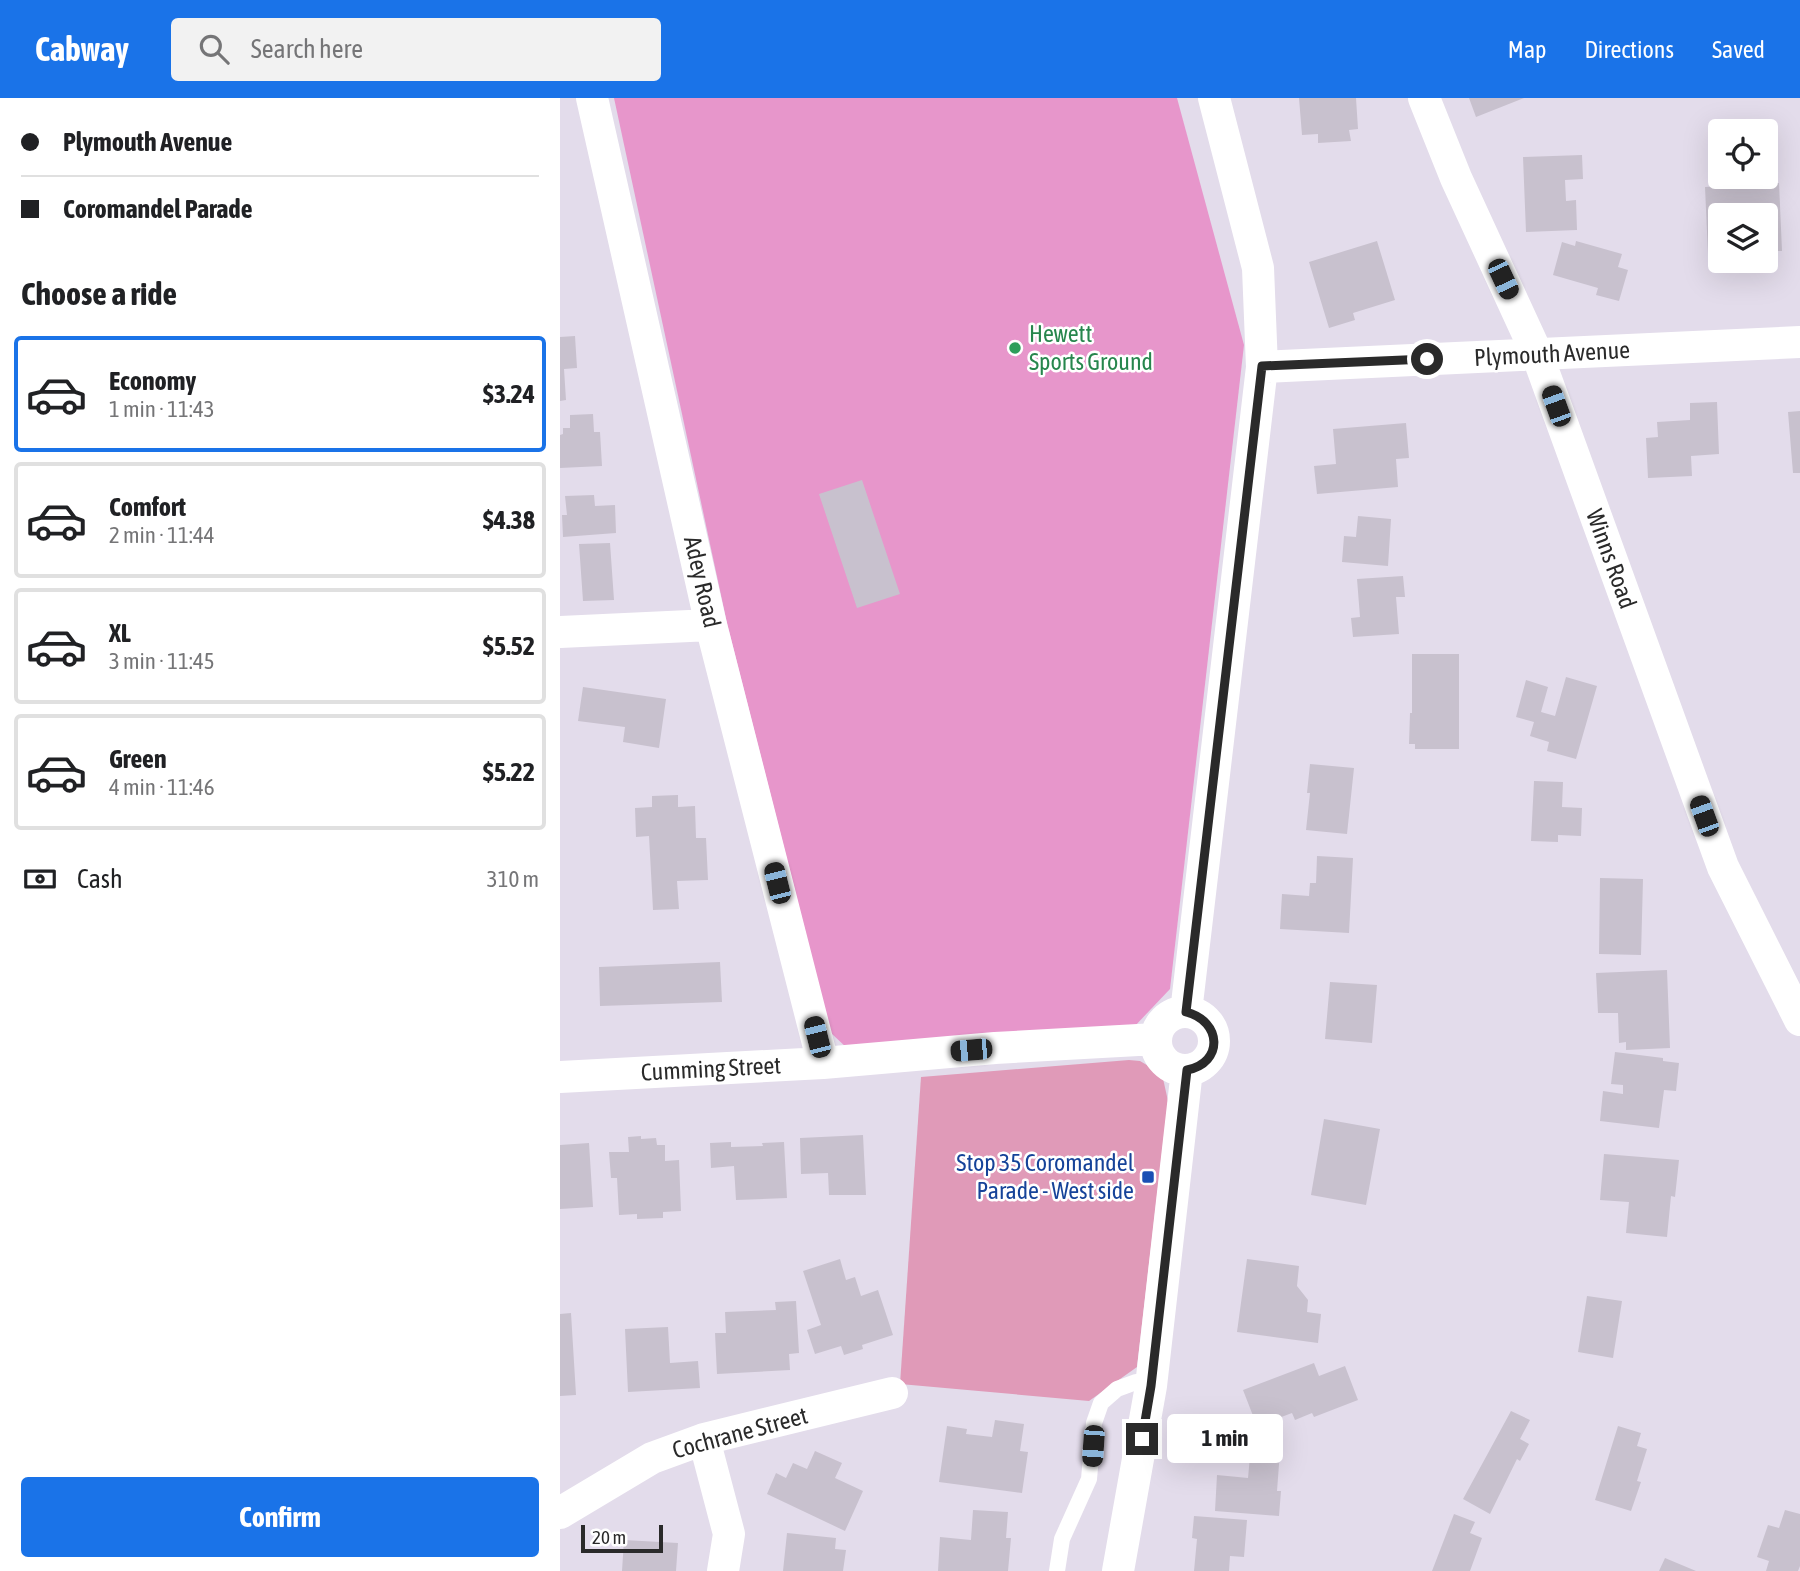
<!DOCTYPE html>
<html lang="en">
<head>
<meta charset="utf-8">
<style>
	body { margin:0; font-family:"Asap Condensed",sans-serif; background:#f2f2f2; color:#202124; height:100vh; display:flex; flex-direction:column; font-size:26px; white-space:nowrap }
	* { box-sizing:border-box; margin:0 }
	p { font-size:23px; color:#757577 }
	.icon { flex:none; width:38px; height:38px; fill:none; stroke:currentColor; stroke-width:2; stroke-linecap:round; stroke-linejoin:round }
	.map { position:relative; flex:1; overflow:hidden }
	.side { display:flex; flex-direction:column; background:#fff; width:560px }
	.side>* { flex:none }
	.banner { display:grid; align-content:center; height:154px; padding:0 21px; background:#fff }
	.buttons { position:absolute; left:1148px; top:21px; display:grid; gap:14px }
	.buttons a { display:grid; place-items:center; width:70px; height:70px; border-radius:7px; background:#fff; box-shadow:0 7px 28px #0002; font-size:35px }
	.scale { position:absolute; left:21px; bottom:18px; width:82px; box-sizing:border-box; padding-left:7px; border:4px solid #2a2a2a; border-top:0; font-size:19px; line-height:24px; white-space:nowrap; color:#2a2a2a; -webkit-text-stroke:5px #fff; paint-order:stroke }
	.end { position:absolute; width:32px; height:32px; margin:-16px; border:9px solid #2a2a2a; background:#fff; box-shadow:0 0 0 4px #fff }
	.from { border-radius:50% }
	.bubble { position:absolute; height:49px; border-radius:7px; background:#fff; box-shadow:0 7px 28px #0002; font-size:23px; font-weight:700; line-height:49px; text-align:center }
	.car { position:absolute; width:21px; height:42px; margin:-21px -10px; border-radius:9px; box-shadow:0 0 5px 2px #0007; background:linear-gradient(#222 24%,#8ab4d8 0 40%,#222 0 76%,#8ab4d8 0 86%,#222 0) }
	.banner b { display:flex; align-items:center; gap:24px; height:66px; font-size:26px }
	.banner b+b { border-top:2px solid #e0e0e0 }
	.banner i { width:18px; height:18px; background:#202124 }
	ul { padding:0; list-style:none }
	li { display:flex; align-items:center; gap:21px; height:116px; margin:0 14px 10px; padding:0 7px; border:4px solid #e0e0e0; border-radius:7px }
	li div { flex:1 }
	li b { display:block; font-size:26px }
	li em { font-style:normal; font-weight:700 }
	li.selected { border-color:#1a73e8 }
	li>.icon { width:63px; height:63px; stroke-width:1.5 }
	h2 { padding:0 21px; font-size:32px; line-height:84px }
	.pay { display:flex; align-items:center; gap:18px; height:77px; padding:0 21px; font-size:26px }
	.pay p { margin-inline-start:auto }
	.cta { display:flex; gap:14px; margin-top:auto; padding:14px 21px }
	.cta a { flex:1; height:80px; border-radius:7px; background:#1a73e8; color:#fff; font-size:28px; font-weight:700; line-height:80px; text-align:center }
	header { display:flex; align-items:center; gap:42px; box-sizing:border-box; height:98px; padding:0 35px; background:#1a73e8; color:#fff }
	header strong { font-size:33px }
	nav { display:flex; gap:38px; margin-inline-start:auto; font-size:24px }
	.search { width:490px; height:63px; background:#f2f2f2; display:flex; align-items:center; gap:18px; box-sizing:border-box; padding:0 24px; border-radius:7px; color:#757577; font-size:26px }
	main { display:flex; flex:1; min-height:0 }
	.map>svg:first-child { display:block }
	.green { fill:#e09ab8 }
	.pitch { fill:#e796cb }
	.building { fill:#c8c1ce }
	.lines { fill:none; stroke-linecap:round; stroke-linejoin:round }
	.lane { stroke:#fff; stroke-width:16 }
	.street { stroke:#fff; stroke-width:32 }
	.route { stroke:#2a2a2a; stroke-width:9 }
	.leisure-dot { fill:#2e9e5b; stroke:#fff; stroke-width:2.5 }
	.transit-dot { fill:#1a4fb4; stroke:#fff; stroke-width:2.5 }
	.labels { text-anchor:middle; stroke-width:5; stroke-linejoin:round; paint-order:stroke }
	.leisure-label { font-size:24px; fill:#27864d; stroke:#fff; text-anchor:start }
	.street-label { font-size:24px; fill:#2a2a2a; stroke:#fff }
	.transit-label { font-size:24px; fill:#164399; stroke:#fff; text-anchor:end }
</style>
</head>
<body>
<header>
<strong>Cabway</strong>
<div class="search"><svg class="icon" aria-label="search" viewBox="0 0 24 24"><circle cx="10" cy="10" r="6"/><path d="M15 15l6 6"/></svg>Search here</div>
<nav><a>Map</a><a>Directions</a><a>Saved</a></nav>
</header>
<main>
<section class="side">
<div class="banner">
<b><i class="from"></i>Plymouth Avenue</b>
<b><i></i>Coromandel Parade</b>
</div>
<h2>Choose a ride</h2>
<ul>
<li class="selected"><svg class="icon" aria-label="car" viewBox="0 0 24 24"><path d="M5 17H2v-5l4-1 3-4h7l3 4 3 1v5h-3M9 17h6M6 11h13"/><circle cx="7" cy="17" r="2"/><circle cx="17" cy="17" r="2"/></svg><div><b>Economy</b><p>1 min · 11:43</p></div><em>$3.24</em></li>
<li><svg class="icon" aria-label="car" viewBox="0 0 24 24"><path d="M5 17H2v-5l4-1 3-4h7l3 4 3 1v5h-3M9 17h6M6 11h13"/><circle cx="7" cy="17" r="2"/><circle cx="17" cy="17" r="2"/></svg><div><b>Comfort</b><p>2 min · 11:44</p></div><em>$4.38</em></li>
<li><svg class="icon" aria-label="car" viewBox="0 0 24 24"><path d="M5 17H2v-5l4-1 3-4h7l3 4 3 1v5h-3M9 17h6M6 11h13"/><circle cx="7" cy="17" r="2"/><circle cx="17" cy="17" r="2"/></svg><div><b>XL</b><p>3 min · 11:45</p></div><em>$5.52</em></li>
<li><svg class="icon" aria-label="car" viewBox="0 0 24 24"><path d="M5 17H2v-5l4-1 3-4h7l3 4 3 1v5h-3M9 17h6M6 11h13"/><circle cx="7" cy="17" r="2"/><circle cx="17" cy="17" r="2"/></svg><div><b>Green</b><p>4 min · 11:46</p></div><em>$5.22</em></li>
</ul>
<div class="pay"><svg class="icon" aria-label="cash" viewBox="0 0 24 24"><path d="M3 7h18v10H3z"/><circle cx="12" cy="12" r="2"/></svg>Cash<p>310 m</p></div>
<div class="cta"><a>Confirm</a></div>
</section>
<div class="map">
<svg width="1240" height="1473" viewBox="0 0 1240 1473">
	<rect width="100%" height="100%" fill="#e3dceb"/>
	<path class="green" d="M569,962L580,963L602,976L608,1003L577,1269L529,1303L340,1286L361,979Z"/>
	<path class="pitch" d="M54,0H617L684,247L610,891L573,930L288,951L271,935L167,525Z"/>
	<path class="building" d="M739,0H796L798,31L789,32L791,43L758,45V36L742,37Z
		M909,0H964L916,19Z
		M1022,57L1023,81L1005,82L1006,103L1016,102L1017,132L966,134L963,59Z
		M1219,85L1222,153H1206V117H1160V156H1148L1145,89Z
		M817,143L835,202L793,215L795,222L769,230L749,164Z
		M1016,143L1062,156L1058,169L1068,172L1059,203L1036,197L1038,190L993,177L1002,144L1015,148Z
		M15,238L17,270L4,271L6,302L0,303V239Z
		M1157,304L1159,356L1131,358L1132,378L1088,380L1086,340L1098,339L1097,324L1130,322V305Z
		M1240,313V375H1233L1228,314Z
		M33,316L34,334H40L42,368L0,370V337L3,336V330H10V317Z
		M846,325L849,360L836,361L838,389L757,396L754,368L776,366L773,331Z
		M302,382L340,496L297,510L259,396Z
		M34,397L35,408L55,407L56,435L3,439L2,417H7L5,398Z
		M798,418L831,421L828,468L782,464L784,438L796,439Z
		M50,445L54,502L23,503L19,446Z
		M843,478L845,499H836L839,536L793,539L791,520L800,519L797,481Z
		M852,556H899V651H855V646H849L850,615H852Z
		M1006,579L1037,588L1016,661L987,653L989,644L970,638L974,624L956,619L966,582L988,589L981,614L995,618Z
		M23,589L106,601L99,650L63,644L65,629L18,623Z
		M750,666L794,670L787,736L746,732L750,695H747Z
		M974,683L1003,684L1002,709L1022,710L1021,738L998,737V744L971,743Z
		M118,697V709L135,708L136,740H146L148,782L117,783L119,811L93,812L89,738L76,739L75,710L92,709V698Z
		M757,758L793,760L789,835L720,831L722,796L749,798L750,785H756Z
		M1040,780L1083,781L1081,857L1039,856Z
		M160,864L162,904L40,908L39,869Z
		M1107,872L1110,950L1066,952V944L1059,945L1058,915H1038L1036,875Z
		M770,884L817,887L812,945L765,941Z
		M1055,954L1103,960V963L1119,965L1116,993L1104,992L1099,1030L1040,1023L1043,993L1063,996V987L1051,986Z
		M764,1021L820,1031L806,1107L751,1097Z
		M303,1037L306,1097H269L268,1075L241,1076L240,1040Z
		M81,1038V1041L96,1040L97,1047H105V1063L119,1062L121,1113L103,1114V1120L77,1121V1116L59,1117L57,1080H51L49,1054H69L68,1039Z
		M171,1044V1049L203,1048L202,1045L224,1044L227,1100L176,1102L174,1068L151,1070L150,1045Z
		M29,1045L33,1109L0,1111V1047Z
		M1044,1056L1119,1062L1115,1099L1111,1098L1107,1139L1066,1135L1069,1104L1040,1102Z
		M280,1161L286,1182L295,1179L301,1198L318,1192L333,1237L302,1247L303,1251L284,1257L281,1248L255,1256L247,1232L261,1227L243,1173Z
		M687,1161L739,1168L737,1188L748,1202L747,1214L761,1216L758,1245L677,1234Z
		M1027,1198L1062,1203L1053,1260L1018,1254Z
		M236,1203L239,1255L229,1256L230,1272L157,1276L155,1235H166L165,1214L216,1212L215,1204Z
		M11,1215L16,1297L0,1298V1216Z
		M108,1229L110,1265L138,1263L140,1290L68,1294L65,1231Z
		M754,1265L759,1278L785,1268L798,1302L754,1319L752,1315L735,1322L732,1315L697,1328L683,1292Z
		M951,1313L970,1322L960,1341L969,1346L960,1363L957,1361L930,1416L903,1401Z
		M435,1322L464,1326L460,1353L468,1354L462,1395L379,1384L387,1328L407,1331L406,1336L432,1339Z
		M1058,1328L1081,1335L1077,1348L1087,1351L1077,1383L1081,1384L1071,1413L1035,1402Z
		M692,1337L721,1340L717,1393H721L719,1418L655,1413L657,1377L688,1380Z
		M255,1353L282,1365L275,1380L303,1393L285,1433L207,1396L216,1375L226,1380L233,1365L247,1371Z
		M413,1412L448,1414L446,1440H451L448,1473H378L380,1439L411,1442Z
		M1225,1412L1240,1416V1468L1238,1473H1206L1209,1463L1197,1459L1208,1427L1219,1430Z
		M894,1416L915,1424L910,1435L922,1440L910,1473H872Z
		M634,1418L687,1422L684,1459L670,1458L669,1473H634L637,1441L632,1440Z
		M227,1435L276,1440L275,1451L286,1452L283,1473H223Z
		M64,1442L118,1445L116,1473H62Z
		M1105,1460L1136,1473H1099Z"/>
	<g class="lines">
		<path class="lane" d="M497,1473L502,1441L529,1381L534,1325L541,1305L557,1291L576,1284L591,1288"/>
		<path class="street" d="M32,0L151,527L263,965
			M864,0L896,80L977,256L1163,769L1240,922
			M702,269L1240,244
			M0,534L151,527
			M626,914L702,269L698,170L654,0
			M596 943a29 29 0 1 1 58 0a29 29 0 1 1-58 0Z
			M0,979L263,965L435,950L596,941
			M144,1341L169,1436L163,1473
			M0,1415L92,1360L144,1341L332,1295
			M558,1473L591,1288L627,972"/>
	</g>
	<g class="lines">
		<path class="route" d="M582,1341L591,1288L627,972C664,965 662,923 626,914L702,268L867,261"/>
	</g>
	<circle class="leisure-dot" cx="455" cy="250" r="7"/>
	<rect class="transit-dot" x="581" y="1072" width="14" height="14" rx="3.5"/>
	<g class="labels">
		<g class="leisure-label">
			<text x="469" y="244">Hewett<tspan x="469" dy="28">Sports Ground</tspan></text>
		</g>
		<g class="street-label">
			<text transform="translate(992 256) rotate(-3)" y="8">Plymouth Avenue</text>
			<text transform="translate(1051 461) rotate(70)" y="8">Winns Road</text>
			<text transform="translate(142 484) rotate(77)" y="8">Adey Road</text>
			<text transform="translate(151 971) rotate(-3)" y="8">Cumming Street</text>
			<text transform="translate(180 1335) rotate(-15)" y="8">Cochrane Street</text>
		</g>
		<g class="transit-label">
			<text x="574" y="1073">Stop 35 Coromandel<tspan x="574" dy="28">Parade - West side</tspan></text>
		</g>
	</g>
</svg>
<div class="buttons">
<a><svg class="icon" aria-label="locate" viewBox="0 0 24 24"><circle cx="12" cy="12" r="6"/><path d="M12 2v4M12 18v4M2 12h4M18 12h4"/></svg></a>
<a><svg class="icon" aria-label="layers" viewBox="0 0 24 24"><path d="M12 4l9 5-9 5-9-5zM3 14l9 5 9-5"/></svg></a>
</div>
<div class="scale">20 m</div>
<i class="end from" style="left:867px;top:261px"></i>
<i class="end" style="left:582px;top:1341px"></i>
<div class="bubble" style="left:607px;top:1316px;width:116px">1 min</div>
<i class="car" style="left:943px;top:181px;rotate:155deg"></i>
<i class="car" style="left:996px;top:308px;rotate:340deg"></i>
<i class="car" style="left:1144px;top:718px;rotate:340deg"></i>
<i class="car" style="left:217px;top:785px;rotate:346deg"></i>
<i class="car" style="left:257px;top:939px;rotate:346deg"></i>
<i class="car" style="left:411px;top:952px;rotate:265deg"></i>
<i class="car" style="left:533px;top:1348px;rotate:184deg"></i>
</div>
</main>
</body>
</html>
